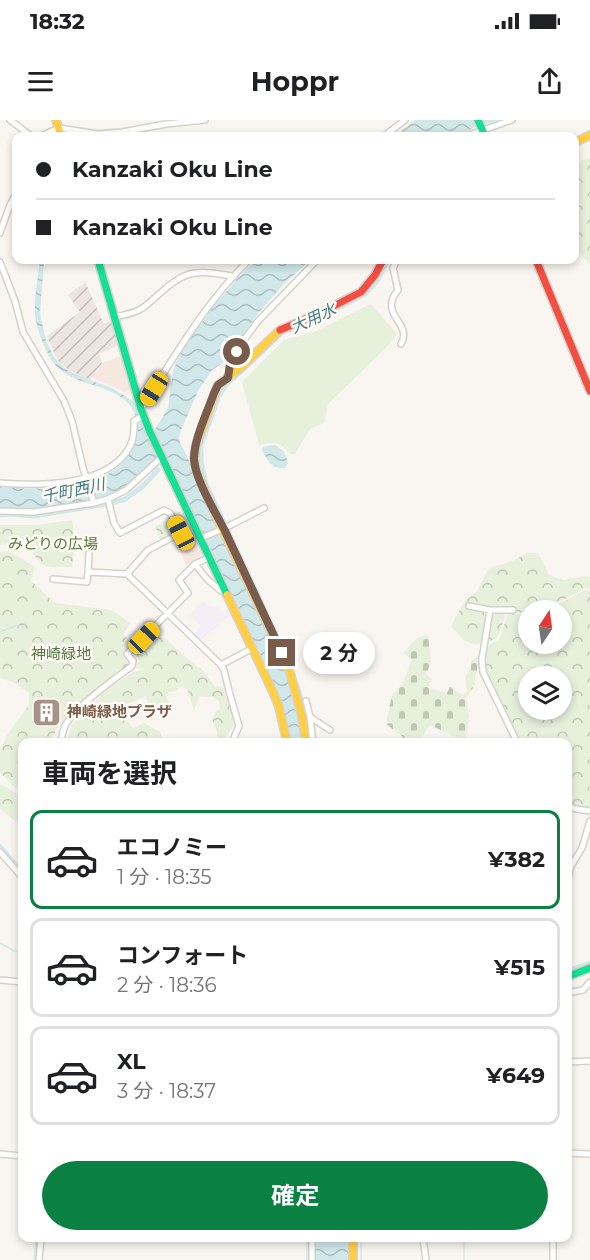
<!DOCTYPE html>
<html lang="ja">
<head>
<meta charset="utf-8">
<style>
	body { margin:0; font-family:Montserrat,"Noto Sans JP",sans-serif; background:#f2f2f2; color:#202124; height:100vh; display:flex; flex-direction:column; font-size:22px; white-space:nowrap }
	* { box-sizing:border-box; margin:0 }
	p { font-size:20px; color:#757577 }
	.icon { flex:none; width:33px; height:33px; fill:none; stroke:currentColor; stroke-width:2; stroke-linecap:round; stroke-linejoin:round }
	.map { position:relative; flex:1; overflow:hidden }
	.details { position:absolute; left:18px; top:618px; width:554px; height:504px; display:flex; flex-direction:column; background:#fff; border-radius:12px; box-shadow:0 3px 9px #0003 }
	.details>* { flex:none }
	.top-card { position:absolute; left:12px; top:12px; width:567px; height:132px; border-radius:12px; box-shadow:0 3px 9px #0003; display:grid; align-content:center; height:132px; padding:0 24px; background:#fff }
	.needle { width:39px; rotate:13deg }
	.fabs { position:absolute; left:518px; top:480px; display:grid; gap:12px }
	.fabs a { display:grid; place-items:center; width:54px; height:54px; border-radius:50%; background:#fff; box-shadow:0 3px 9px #0003; font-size:30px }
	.end { position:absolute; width:27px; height:27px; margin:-14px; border:8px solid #7a5c4d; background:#fff; box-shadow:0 0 0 3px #fff }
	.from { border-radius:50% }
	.bubble { position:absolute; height:42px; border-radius:21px; background:#fff; box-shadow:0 3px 9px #0003; font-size:20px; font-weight:700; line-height:42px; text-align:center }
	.car { position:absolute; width:18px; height:36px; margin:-18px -9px; border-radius:8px; box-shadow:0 0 4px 2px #0007; background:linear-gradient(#f5c518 24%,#345 0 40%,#f5c518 0 76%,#345 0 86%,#f5c518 0) }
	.top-card b { display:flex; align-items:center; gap:21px; height:57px; font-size:22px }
	.top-card b+b { border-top:2px solid #e0e0e0 }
	.top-card i { width:15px; height:15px; background:#202124 }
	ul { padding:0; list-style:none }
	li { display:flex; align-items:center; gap:18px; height:99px; margin:0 12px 9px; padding:0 12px; border:3px solid #e0e0e0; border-radius:12px }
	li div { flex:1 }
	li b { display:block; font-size:22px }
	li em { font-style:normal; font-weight:700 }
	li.on { border-color:#0b8043 }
	li>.icon { width:54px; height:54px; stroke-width:1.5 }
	h2 { padding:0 24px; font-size:27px; line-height:72px }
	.button { display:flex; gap:12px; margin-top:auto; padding:12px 24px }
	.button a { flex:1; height:69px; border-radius:36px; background:#0b8043; color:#fff; font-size:24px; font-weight:700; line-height:69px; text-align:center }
	.status { display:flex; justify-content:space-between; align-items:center; height:42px; padding:0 30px; background:#fff; direction:ltr }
	.status svg { height:16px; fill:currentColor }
	header { display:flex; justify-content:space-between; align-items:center; height:78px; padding:0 24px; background:#fff; font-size:27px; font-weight:700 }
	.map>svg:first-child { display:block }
	.commercial { fill:#f6e8e1 }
	.industrial { fill:url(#industrial-furrows) }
	.education { fill:#f6eef6 }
	.green { fill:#e7f0db }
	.forest { fill:url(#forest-crowns); fill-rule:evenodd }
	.cemetery { fill:url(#cemetery-stones) }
	.water { fill:url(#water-waves) }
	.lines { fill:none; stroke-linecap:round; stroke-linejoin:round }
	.stream { stroke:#d0e8ea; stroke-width:1.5 }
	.canal { stroke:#d0e8ea; stroke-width:5 }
	.street-casing { stroke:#d7d1cb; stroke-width:8 }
	.fast-casing { stroke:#d9d2cb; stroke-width:10 }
	.slow-casing { stroke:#d9d2cb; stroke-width:10 }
	.jam-casing { stroke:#d9d2cb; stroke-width:10 }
	.street { stroke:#fefefd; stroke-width:5 }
	.fast { stroke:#16e098; stroke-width:7 }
	.slow { stroke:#ffcf43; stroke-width:7 }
	.jam { stroke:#f24e42; stroke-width:7 }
	.route { stroke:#7a5c4d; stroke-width:8 }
	.labels { text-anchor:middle; stroke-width:5; stroke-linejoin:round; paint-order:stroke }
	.park-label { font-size:15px; fill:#537a41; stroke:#fffaf3 }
	.poi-label { font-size:15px; font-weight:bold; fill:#7a5c4d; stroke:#fffaf3; text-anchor:start }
	.water-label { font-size:16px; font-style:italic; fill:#437c86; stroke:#fffaf3 }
</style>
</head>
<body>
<div class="status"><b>18:32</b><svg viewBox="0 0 49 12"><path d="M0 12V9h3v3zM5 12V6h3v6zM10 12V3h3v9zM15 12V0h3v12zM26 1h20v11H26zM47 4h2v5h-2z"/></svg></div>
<header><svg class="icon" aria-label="menu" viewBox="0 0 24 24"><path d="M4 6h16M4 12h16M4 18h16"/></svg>Hoppr<svg class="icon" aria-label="share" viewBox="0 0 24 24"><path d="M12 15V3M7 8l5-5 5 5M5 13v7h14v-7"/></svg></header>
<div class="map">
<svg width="590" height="1140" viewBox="0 0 590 1140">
	<defs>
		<pattern id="industrial-furrows" width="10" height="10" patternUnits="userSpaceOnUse" patternTransform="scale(1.5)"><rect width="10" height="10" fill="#ede5e0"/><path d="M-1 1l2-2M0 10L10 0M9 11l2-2" fill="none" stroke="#c5bdb8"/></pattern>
		<pattern id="forest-crowns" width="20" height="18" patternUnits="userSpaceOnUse" patternTransform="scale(1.5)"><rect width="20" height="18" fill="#e7f0db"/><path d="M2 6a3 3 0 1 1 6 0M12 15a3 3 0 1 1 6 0" fill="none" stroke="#c0c6b4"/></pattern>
		<pattern id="cemetery-stones" width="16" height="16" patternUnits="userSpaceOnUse" patternTransform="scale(1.5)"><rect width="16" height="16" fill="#e7f0db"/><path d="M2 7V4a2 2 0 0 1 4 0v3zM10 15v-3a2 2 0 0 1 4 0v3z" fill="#c0c6b4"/></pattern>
		<pattern id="water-waves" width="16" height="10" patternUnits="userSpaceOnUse" patternTransform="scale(1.5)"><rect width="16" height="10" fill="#d0e8ea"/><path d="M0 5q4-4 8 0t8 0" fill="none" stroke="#aebfc0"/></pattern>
	</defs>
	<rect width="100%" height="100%" fill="#f9f5f0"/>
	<path class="commercial" d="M121,236L131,270L125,272L93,258L102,243Z
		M191,411L193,412L204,435L187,447L175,418Z"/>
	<path class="industrial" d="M85,162L104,204L111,201L118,225L99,234L102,243L90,260L69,250L59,242L55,235L47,216L80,192L68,175Z"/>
	<path class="education" d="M203,481L209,486L214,487L218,486L223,491L230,489L232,494L200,521L193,515L201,506L189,496Z"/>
	<path class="green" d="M371,184L397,214L388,226L328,284L324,303L310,309L295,334H290C279,321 276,322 259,325L242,262L284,220L314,212Z"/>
	<path class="forest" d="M590,38V144L575,129L574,50L581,41Z
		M72,400L75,423L72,447C43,447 41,450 28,423L23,421L0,425V405H37Z
		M166,401L173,413L161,420L155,407Z
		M9,431L35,447L31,461L55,483L112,490L131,503L123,514L133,525L150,515L163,517L197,547L201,548L215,567L221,566L231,586L235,603L225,618L217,622V612L212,599L217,590H220L219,581L212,577L199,576L194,590L187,569L181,566L176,571L168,572L167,578L173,589L165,592L157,589L149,587L146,576L117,589L133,608L144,603L160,612L164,622H67L71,607L79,596L111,567L133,552L146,549L130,548L61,601L50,622H22V658L16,669L0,652V632L7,615L29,585V573L15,563L0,558V432Z
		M527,433H538L549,455L564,460L585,456L590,457V469L585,468L565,479L533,490H528V492L526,493L507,491L497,518C473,528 468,527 451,506L464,482L477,471L489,448L513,441Z
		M585,470L590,471V688H582L568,684L572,662L567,660V622H518C509,603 478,551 486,531C488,524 493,523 499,520L508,493L523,495L528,494V524H561V490H540L565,481ZM528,556H561V590H528Z
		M0,663L22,677V706L0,689Z"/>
	<path class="cemetery" d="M428,514L431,542L426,554L432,559L428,568L447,573L450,567L463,575L467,570L465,558L471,548V541L480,534L479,547L476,553L474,566L466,578L469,595L466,622L430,605L418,622H409L386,604L392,575L402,565L412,540L403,533L417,518Z"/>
	<path class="water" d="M415,0H501L475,7L458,16H395Z
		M40,140H44L40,193L46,221L53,235L57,241L67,250L95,262L112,268L136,283L148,316L154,311L168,288L173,251L179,236L191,218L194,210L202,203L217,181L221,178L241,154L256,140H310L285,163L259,192L227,240L212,250L198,271L181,310L179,317L180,323L187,336L195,357L286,547L299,594L304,622H290L284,592L277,569L164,332L117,373L98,380L32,390L0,389V367C46,370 117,374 136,320C140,307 137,292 127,282C106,262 70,266 52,241C45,230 36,207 35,194C34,176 38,157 40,140Z
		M274,325C284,330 285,332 288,343L285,348C270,349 269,341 262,330L263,327Z
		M314,1118H349V1140H314Z"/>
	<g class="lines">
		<path class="stream" d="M0,512L16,506H24
			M0,823L14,831L22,832
			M307,1140V1118
			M361,1140V1118
			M464,1140V1118"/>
		<path class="canal" d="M0,395L9,394L34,396L112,383L125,379L142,367L158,350
			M275,512L206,364L201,341V325L219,276L225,266L260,234L281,213L323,196L365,174L377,161L388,140
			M297,565L306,596L310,622
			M0,727L22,752
			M567,851L590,843
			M36,1140L38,1118"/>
		<defs>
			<path id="street" d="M10,0L31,16
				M41,16L59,8L98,14L122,12L166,4L205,0
				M384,16L405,0
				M466,16L512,0
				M0,113L10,85L16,74
				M397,140L393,148L398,170C396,173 394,175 393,178C385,197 412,205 401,224
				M0,142L15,181L23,212L64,281L72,301L83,348L94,383
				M114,197C123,195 133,194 141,189C159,177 173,156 195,153C207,151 221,154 232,156
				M228,258L230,244L244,220L258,201L317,140
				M141,289C174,237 205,183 249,140
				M0,363C39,366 106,367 129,328C134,320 134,310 134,301L144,295
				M108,379L114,403L120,413L164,390L170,393L181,413L148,430L127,454L221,545L224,550L229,571L239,606L232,622
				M0,391L34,392L94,383L108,379L126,370L162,337
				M201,418L223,409L264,388
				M195,444L207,459L221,471H226
				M88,452L89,434
				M53,459L87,462L88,452L127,454
				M469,486L490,490H513
				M490,490L482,539L483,552L517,622
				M221,545L253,528
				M306,581L310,597L313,622
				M310,597L330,610
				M61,622C62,616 63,609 66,604C76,587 115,558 132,546L133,541L127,534L188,473L179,460L195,444L210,437
				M567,686L576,689L590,691
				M0,732L22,757
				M567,763L571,746L582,728L590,701
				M0,860L22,862
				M567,873L583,870L590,862
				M567,942L590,941
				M567,1033L590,1034
				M0,1034L22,1036
				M423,1118L426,1140
				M39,1140L41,1118
				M312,1140V1118
				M553,1140V1118"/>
			<path id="fast" d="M478,0L485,16
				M98,140L141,289L150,312L227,475
				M567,855H572L590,848"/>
			<path id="slow" d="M56,0L61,16
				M574,23L590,15
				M280,210L240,248L218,265L196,325L194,339L196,350L210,383L289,549L302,596L306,622
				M227,475L273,572L279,587L287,622
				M353,1118V1140"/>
			<path id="jam" d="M536,140L590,271
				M280,210L324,191L361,172L375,155L383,140"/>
		</defs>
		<use href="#street" class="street-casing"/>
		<use href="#fast" class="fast-casing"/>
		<use href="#slow" class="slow-casing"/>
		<use href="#jam" class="jam-casing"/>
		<use href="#street" class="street"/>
		<use href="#fast" class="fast"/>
		<use href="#slow" class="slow"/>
		<use href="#jam" class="jam"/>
	</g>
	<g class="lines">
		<path class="route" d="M237,232L230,244L228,258L218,265L214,273C207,293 194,319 194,339C195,360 216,393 225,411C244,452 263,492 282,533"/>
	</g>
	<defs>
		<symbol id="building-square" viewBox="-11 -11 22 22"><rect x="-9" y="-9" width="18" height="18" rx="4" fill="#a69286" stroke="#fffaf3"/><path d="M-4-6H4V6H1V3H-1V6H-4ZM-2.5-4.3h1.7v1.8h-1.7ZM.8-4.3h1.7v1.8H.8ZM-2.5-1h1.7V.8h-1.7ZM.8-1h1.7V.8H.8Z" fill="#fff"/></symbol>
	</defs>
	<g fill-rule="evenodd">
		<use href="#building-square" x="30" y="576" width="33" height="33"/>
	</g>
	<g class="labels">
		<g class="park-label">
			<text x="53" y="429">みどりの広場</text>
			<text x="61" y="539">神崎緑地</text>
		</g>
		<g class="poi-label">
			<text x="67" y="597">神崎緑地プラザ</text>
		</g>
		<g class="water-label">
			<text transform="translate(313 198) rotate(-25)" y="6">大用水</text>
			<text transform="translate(73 370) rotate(-12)" y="6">千町西川</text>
		</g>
	</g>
</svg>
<div class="fabs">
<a><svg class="needle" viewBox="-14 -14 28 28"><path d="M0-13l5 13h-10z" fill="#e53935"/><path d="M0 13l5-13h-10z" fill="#757577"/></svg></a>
<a><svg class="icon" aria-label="layers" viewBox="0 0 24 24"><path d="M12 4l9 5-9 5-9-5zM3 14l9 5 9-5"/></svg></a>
</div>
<i class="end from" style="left:237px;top:232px"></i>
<i class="end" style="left:282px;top:533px"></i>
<div class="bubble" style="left:303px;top:512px;width:72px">2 分</div>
<i class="car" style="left:154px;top:269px;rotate:212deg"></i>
<i class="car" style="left:181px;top:413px;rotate:332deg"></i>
<i class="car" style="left:144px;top:518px;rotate:44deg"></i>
<div class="top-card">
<b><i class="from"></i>Kanzaki Oku Line</b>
<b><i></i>Kanzaki Oku Line</b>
</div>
<section class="details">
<h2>車両を選択</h2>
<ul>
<li class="on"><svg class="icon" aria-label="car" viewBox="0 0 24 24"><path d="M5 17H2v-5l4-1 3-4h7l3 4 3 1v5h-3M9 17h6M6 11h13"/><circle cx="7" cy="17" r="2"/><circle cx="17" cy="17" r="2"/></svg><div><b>エコノミー</b><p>1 分 · 18:35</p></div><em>¥382</em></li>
<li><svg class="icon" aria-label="car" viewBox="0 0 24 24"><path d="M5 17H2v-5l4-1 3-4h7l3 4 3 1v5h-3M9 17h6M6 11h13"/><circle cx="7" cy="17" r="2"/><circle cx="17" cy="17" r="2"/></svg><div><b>コンフォート</b><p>2 分 · 18:36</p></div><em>¥515</em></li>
<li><svg class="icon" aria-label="car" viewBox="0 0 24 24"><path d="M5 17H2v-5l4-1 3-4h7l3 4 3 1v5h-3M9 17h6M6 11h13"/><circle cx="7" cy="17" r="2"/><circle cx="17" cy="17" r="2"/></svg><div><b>XL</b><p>3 分 · 18:37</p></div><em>¥649</em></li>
</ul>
<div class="button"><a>確定</a></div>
</section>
</div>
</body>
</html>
